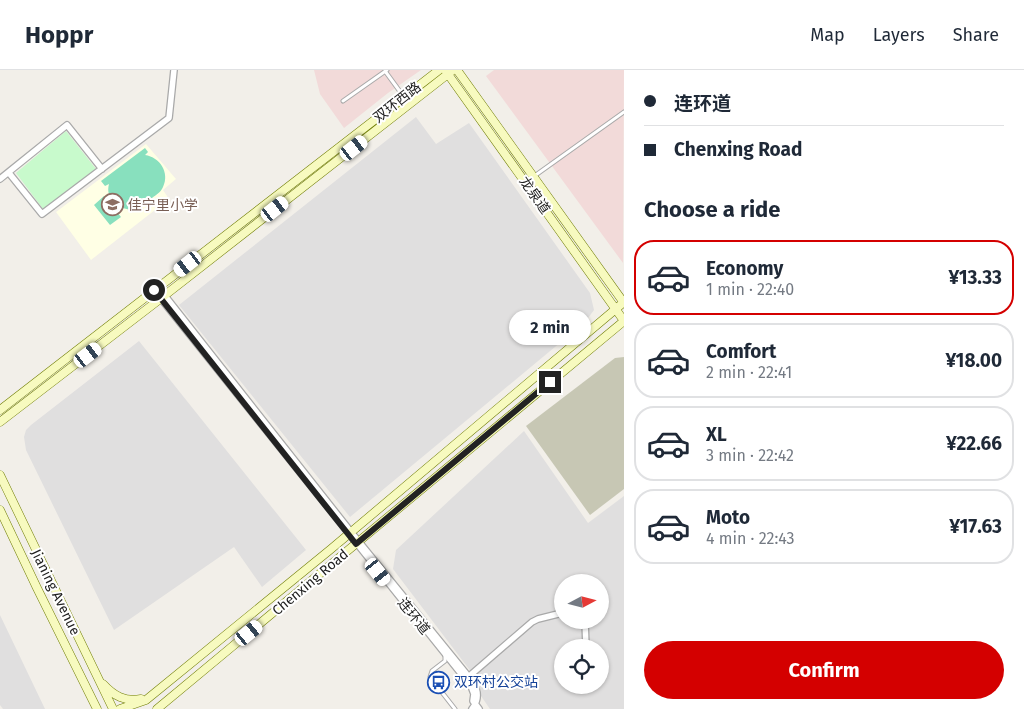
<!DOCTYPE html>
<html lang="en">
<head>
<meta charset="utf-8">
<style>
	body { margin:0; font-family:"Fira Sans","Noto Sans SC",sans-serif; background:#f6f6f7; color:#1f2937; height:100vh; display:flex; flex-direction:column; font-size:19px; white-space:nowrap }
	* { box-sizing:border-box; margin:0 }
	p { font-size:16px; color:#747a83 }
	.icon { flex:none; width:28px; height:28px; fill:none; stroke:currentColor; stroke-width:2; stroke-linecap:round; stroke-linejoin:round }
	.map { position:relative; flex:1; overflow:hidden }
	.sheet { display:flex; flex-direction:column; background:#fff; width:400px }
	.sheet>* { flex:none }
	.top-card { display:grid; align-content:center; height:110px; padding:0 20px; background:#fff }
	.needle { width:32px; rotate:83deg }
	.tools { position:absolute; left:554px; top:504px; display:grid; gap:10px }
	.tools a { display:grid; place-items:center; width:55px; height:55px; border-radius:50%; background:#fff; box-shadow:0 1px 4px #0004; font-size:25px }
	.end { position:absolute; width:22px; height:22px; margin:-11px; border:6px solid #222; background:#fff; box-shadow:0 0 0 2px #fff }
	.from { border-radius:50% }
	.bubble { position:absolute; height:35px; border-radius:18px; background:#fff; box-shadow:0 1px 4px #0004; font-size:16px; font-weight:700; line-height:35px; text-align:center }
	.car { position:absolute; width:15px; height:30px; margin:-15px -8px; border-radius:6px; box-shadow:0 0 4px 1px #0007; background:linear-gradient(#fff 24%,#345 0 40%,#fff 0 76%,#345 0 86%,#fff 0) }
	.top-card b { display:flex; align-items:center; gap:18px; height:48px; font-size:19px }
	.top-card b+b { border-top:1px solid #e0e1e3 }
	.top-card i { width:12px; height:12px; background:#1f2937 }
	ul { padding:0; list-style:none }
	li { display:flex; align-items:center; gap:15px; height:75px; margin:0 10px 8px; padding:0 10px; border:2px solid #e0e1e3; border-radius:20px }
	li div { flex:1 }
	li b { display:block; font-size:19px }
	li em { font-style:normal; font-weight:700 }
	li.current { border-color:#d40000 }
	li>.icon { width:45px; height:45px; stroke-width:1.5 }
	h2 { padding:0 20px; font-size:22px; line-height:60px }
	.button { display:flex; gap:10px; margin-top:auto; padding:10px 20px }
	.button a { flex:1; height:58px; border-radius:30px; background:#d40000; color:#fff; font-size:20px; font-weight:700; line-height:58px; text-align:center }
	header { display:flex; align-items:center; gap:30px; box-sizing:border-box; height:70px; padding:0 25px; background:#fff; border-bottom:1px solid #e0e1e3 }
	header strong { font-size:24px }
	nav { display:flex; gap:28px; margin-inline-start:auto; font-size:18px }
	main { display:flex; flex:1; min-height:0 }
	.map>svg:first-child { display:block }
	.residential { fill:#e0dfdf; fill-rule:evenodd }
	.commercial { fill:#f2dad9 }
	.education { fill:#ffffe5 }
	.construction { fill:#c7c7b4 }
	.park { fill:#c8facc }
	.pitch { fill:#88e0be }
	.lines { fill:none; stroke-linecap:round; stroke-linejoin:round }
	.lane-casing { stroke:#a9a9a9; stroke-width:5 }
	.street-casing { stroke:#a9a9a9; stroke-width:8 }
	.secondary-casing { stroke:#707d05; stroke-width:9 }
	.lane { stroke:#fff; stroke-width:3 }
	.street { stroke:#fff; stroke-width:5.5 }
	.secondary { stroke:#f7fabf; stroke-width:8 }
	.route { stroke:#222; stroke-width:6 }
	.labels { text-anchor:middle; stroke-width:4; stroke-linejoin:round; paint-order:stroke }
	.street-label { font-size:14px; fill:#222; stroke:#fff }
	.education-label { font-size:14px; fill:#785e54; stroke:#fff; text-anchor:start }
	.transit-label { font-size:14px; fill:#164399; stroke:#fff; text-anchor:start }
</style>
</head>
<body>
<header>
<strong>Hoppr</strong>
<nav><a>Map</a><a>Layers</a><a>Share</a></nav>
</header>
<main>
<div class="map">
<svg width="624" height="639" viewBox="0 0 624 639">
	<rect width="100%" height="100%" fill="#f2efe9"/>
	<path class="residential" d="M416,47L436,74L469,53L590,223L594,240L585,252L350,447L179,235Z
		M139,271L306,480L262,517L234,477L114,560L26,380L24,367L26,360L31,355Z
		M524,361L588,453L624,426V639H490L481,626V620L479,614L472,603L393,499L396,480ZM562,512H600V550H562ZM562,578H600V615H562Z
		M0,545L45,639H3L0,635Z"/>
	<path class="commercial" d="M314,0H421L388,23L344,58L320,24Z
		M494,0H624L623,193L486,6Z"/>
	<path class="education" d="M146,74L176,109L163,120L169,129L91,190L56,142Z"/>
	<path class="construction" d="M624,287V419L590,445L526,356L615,288Z"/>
	<path class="park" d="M66,61L96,99L43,139L16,103Z"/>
	<path class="pitch" d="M145,78L148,82L145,85C160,87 170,103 163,117C161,122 156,125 152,128C138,138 128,146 114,131C109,126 107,122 109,114L105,116L101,111Z
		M104,126L121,147L110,155L94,135Z"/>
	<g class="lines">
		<defs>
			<path id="lane" d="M385,1L404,27
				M343,31L387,0
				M526,112L624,42
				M445,585V591L432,601L430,607L455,639"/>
			<path id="street" d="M9,103L42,144L169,48L174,0
				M0,109L67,55L102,99
				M158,217L351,462L473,612C479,622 479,630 472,639
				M154,220L471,616L474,624L473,631L479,639
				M585,550L586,578
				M467,608L532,552L538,549L562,543"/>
			<path id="secondary" d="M445,0L624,251
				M457,0L624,233
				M0,340L439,0
				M0,352L160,229L453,0
				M0,405L113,639
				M0,440L37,518L97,639
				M103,614C114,626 125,632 141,629
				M120,639L146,630L331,479L624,232
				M157,639L624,251"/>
		</defs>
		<use href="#lane" class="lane-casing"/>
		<use href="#street" class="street-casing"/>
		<use href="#secondary" class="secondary-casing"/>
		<use href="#lane" class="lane"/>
		<use href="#street" class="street"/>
		<use href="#secondary" class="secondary"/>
	</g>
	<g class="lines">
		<path class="route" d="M154,220L356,474L550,312"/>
	</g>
	<defs>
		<symbol id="school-ring" viewBox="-11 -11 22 22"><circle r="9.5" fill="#fff" stroke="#8d6e63" stroke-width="1.5"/><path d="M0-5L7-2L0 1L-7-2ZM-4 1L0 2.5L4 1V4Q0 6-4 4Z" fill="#8d6e63"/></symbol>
		<symbol id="bus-ring" viewBox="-11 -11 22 22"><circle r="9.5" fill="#fff" stroke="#1a4fb4" stroke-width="1.5"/><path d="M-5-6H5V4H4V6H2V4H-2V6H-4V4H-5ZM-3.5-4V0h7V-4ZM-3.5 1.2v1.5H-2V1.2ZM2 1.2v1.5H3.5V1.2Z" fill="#1a4fb4"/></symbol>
	</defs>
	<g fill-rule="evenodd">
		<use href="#school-ring" x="100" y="122" width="25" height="25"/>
		<use href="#bus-ring" x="426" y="600" width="25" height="25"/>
	</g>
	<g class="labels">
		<g class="street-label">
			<text transform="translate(397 32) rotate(-38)" y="5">双环西路</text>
			<text transform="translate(535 125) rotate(55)" y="5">龙泉道</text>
			<text transform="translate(310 512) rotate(-40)" y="5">Chenxing Road</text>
			<text transform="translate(56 522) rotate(64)" y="5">Jianing Avenue</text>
			<text transform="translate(414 546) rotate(51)" y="5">连环道</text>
		</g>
		<g class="education-label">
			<text x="128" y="140">佳宁里小学</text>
		</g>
		<g class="transit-label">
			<text x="454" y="617">双环村公交站</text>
		</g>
	</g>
</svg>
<div class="tools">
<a><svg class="needle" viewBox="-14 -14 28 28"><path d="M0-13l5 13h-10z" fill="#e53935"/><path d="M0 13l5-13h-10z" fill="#747a83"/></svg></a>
<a><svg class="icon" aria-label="locate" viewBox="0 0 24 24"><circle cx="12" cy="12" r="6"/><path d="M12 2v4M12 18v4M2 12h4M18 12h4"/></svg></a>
</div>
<i class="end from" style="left:154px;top:220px"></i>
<i class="end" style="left:550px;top:312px"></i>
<div class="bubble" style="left:509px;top:240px;width:82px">2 min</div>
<i class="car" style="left:354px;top:78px;rotate:52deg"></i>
<i class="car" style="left:275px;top:139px;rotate:52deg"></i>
<i class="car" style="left:188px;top:194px;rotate:232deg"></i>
<i class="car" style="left:88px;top:285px;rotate:53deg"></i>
<i class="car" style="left:378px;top:502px;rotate:141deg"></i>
<i class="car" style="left:249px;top:563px;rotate:51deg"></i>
</div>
<section class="sheet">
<div class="top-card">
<b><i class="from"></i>连环道</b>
<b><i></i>Chenxing Road</b>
</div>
<h2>Choose a ride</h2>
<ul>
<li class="current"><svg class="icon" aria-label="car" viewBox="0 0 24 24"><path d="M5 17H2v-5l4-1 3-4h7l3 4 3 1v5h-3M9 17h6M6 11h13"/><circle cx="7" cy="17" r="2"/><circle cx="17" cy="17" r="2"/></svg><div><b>Economy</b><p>1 min · 22:40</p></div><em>¥13.33</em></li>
<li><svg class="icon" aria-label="car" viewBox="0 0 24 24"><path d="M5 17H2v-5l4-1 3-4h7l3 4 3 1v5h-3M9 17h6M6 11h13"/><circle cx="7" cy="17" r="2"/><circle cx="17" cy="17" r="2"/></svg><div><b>Comfort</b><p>2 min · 22:41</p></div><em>¥18.00</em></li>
<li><svg class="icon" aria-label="car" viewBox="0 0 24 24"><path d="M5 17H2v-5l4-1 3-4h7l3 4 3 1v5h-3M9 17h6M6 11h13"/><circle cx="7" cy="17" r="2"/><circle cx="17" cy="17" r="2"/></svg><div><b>XL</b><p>3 min · 22:42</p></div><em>¥22.66</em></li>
<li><svg class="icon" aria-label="car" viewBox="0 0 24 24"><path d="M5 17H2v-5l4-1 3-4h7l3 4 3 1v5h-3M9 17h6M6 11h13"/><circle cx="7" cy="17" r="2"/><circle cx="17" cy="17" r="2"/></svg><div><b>Moto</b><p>4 min · 22:43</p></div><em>¥17.63</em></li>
</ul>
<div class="button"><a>Confirm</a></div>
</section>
</main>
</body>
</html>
